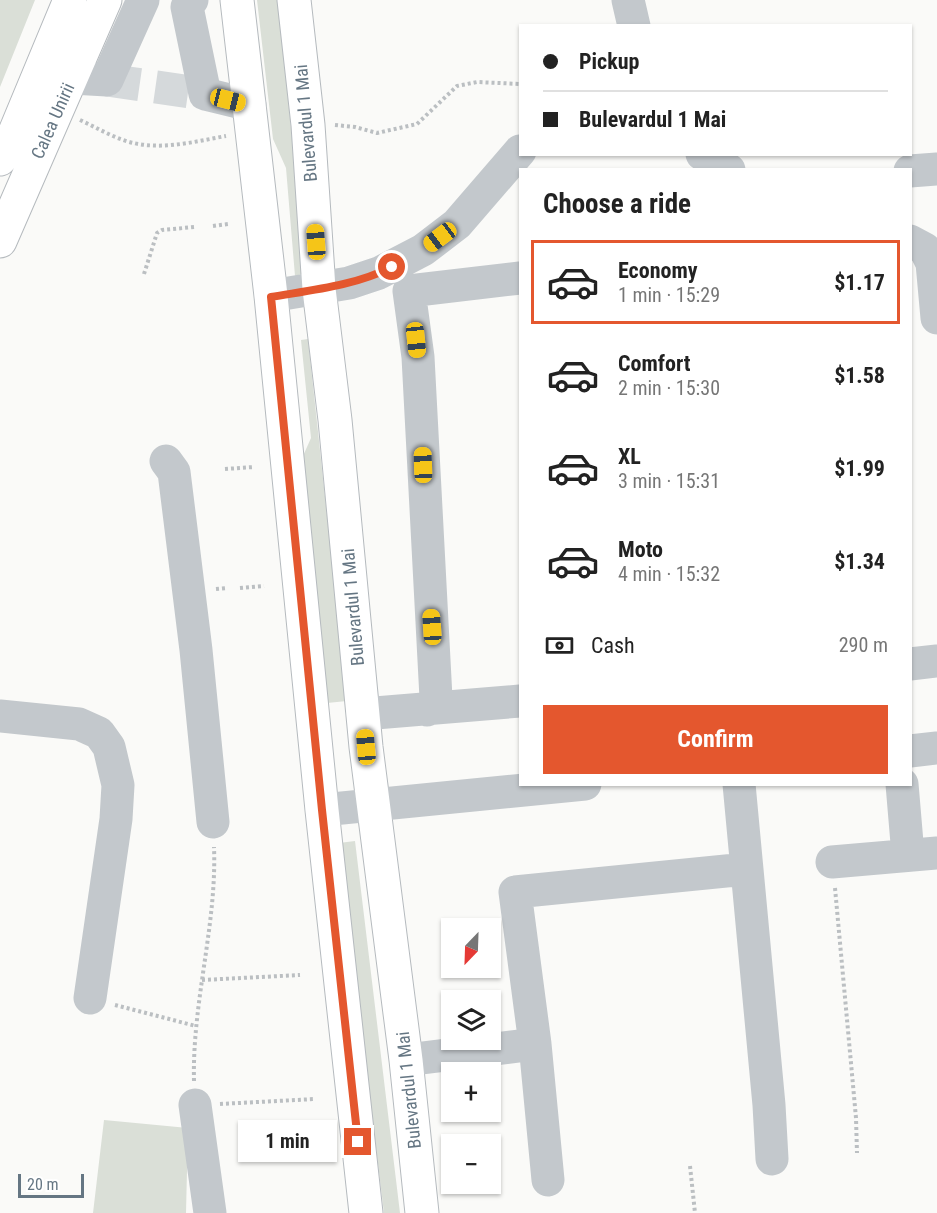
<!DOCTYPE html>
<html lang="en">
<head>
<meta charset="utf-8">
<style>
	body { margin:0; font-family:"Roboto Condensed",sans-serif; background:#f6f6f6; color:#222; height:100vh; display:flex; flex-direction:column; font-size:22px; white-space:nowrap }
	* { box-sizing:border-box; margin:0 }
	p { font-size:20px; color:#767676 }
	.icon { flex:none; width:33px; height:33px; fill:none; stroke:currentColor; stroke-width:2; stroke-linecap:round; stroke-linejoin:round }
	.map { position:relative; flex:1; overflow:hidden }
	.drawer { position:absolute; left:519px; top:168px; width:393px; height:618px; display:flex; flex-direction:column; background:#fff; border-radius:0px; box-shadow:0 2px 4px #0004 }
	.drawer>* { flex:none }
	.hud { position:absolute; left:519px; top:24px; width:393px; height:132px; border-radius:0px; box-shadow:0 2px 4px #0004; display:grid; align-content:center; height:132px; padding:0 24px; background:#fff }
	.needle { width:39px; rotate:203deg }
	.fabs { position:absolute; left:441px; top:918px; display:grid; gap:12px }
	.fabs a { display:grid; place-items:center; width:60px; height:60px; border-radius:0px; background:#fff; box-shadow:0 2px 4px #0004; font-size:30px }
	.scale { position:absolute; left:18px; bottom:15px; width:66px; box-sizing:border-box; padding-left:6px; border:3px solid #657683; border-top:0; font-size:16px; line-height:21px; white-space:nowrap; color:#657683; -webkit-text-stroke:4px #fff; paint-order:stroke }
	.end { position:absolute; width:27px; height:27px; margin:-14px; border:8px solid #e4572e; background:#fff; box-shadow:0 0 0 3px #fff }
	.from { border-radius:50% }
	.bubble { position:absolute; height:42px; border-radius:0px; background:#fff; box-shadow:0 2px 4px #0004; font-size:20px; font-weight:700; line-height:42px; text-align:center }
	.car { position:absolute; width:18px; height:36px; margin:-18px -9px; border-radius:8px; box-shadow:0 0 4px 2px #0007; background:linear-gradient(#f5c518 24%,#345 0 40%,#f5c518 0 76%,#345 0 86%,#f5c518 0) }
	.hud b { display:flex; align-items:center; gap:21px; height:57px; font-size:22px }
	.hud b+b { border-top:2px solid #e0e0e0 }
	.hud i { width:15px; height:15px; background:#222 }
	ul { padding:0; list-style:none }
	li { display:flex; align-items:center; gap:18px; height:84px; margin:0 12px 9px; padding:0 12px; border:3px solid transparent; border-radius:0px }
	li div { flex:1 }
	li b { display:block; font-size:22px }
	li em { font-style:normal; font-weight:700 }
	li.on { border-color:#e4572e }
	li>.icon { width:54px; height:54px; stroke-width:1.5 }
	h2 { padding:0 24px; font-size:27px; line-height:72px }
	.pay { display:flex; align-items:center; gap:15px; height:66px; padding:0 24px; font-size:22px }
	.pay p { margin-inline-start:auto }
	.primary-button { display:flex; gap:12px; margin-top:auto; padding:12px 24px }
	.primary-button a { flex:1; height:69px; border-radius:0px; background:#e4572e; color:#fff; font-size:24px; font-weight:700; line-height:69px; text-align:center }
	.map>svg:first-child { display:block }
	.green { fill:#dadfd7 }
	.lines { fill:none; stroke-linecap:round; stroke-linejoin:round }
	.minor-tunnel { stroke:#d5d9db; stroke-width:33; stroke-dasharray:33 16; stroke-linecap:butt }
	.major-casing { stroke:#b5babe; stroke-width:35 }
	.path { stroke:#bbbfc2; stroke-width:4; stroke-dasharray:3 3; stroke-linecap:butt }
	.minor { stroke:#c3c8cc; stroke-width:33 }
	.major { stroke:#fff; stroke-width:33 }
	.route { stroke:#e4572e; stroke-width:8 }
	.labels { text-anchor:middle; stroke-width:6; stroke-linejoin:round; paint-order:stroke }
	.street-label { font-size:18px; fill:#657683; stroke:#fff }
</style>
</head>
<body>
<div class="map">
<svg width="937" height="1213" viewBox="0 0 937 1213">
	<rect width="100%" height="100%" fill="#fafaf8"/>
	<path class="green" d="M0,0H35L0,87Z
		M257,0H278L292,138L302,274L295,276L286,168L273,139Z
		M308,339L347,701L327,703L303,456L311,438L301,340Z
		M355,841L400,1213H384L339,843Z
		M104,1120L188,1128L186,1213H93Z"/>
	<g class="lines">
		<path class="minor-tunnel" d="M107,80L205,94"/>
		<defs>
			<path id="major" d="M237,0L271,296L322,810L366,1213
				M294,0L308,125L319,289L335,420L366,747L406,1060L422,1213
				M0,159L13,137L70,0
				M0,241L105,0"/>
		</defs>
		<use href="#major" class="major-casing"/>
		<path class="path" d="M80,120C95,127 109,135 123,140C157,152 192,142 226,136
			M335,125L355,127L377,133L417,124L457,86L477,82L520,84
			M213,226L228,224
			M144,274L157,233L162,230L194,227
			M225,469L254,467
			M240,588L264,586
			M216,589L227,588
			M835,888L856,1118L857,1153
			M202,980L300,975
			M115,1005L196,1026
			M194,1081C192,1002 217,925 214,847
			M220,1104L315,1099
			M690,1166L695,1213"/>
		<path class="minor" d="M192,0L187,7L205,94L250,105
			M628,0L634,26
			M72,78L107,80L143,0
			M702,154L729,170
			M910,171L937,169
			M910,241L925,249L932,263L937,318
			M271,296L349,283L379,273L423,250L457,224L520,151
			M166,461L174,472L196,650L213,822
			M910,664L937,661
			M427,710L433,704L436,698L418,357L409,291L520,278
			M363,714L520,701
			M0,716L79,724L99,733L109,747L118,785L116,819L90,998
			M910,751L937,748
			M739,784L769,1105L772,1159
			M902,784L908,855
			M322,810L585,784
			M832,862L937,853
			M406,1060L535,1044
			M195,1105L210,1213
			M548,1180L535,1044L515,892L746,869"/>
		<use href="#major" class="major"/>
	</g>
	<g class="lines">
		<path class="route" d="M358,1142L322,810L271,297C312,290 354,286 392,267"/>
	</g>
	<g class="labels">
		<g class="street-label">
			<text transform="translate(53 121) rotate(-66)" y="6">Calea Unirii</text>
			<text transform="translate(306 123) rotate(-95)" y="6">Bulevardul 1 Mai</text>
			<text transform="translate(353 607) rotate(-95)" y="6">Bulevardul 1 Mai</text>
			<text transform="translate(409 1090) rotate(-96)" y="6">Bulevardul 1 Mai</text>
		</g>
	</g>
</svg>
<div class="fabs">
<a><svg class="needle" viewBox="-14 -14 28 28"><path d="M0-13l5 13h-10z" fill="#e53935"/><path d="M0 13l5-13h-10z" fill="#767676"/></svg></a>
<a><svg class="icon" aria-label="layers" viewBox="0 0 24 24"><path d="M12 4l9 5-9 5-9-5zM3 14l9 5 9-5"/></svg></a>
<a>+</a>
<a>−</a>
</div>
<div class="scale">20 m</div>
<i class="end from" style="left:392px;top:267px"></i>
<i class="end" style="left:358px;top:1142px"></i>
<div class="bubble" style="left:238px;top:1120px;width:99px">1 min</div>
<i class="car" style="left:228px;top:100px;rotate:104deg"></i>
<i class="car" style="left:440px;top:237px;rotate:233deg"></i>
<i class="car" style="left:316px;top:242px;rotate:356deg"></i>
<i class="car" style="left:416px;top:340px;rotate:174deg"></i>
<i class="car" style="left:423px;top:465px;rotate:358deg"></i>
<i class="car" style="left:432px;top:627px;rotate:356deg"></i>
<i class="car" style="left:366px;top:747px;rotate:355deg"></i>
<div class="hud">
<b><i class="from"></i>Pickup</b>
<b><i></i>Bulevardul 1 Mai</b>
</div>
<section class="drawer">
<h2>Choose a ride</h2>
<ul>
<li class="on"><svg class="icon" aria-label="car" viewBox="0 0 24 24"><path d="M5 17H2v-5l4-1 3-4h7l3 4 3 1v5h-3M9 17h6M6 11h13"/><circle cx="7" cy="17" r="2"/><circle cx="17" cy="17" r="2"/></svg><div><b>Economy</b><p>1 min · 15:29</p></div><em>$1.17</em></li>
<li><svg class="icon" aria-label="car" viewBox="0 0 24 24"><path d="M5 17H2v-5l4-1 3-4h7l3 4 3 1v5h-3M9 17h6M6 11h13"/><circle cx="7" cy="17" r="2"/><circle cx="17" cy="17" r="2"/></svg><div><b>Comfort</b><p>2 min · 15:30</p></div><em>$1.58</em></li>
<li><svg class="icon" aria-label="car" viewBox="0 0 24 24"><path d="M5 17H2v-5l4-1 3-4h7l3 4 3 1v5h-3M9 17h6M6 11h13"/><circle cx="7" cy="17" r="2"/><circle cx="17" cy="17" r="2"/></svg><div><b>XL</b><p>3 min · 15:31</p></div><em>$1.99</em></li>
<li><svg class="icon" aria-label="car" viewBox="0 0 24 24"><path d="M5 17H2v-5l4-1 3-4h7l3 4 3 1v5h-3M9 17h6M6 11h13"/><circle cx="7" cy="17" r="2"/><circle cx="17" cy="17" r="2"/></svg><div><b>Moto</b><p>4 min · 15:32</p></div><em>$1.34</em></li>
</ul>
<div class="pay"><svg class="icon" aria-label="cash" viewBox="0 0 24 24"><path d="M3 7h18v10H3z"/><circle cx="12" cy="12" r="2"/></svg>Cash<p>290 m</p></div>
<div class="primary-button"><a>Confirm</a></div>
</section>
</div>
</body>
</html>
